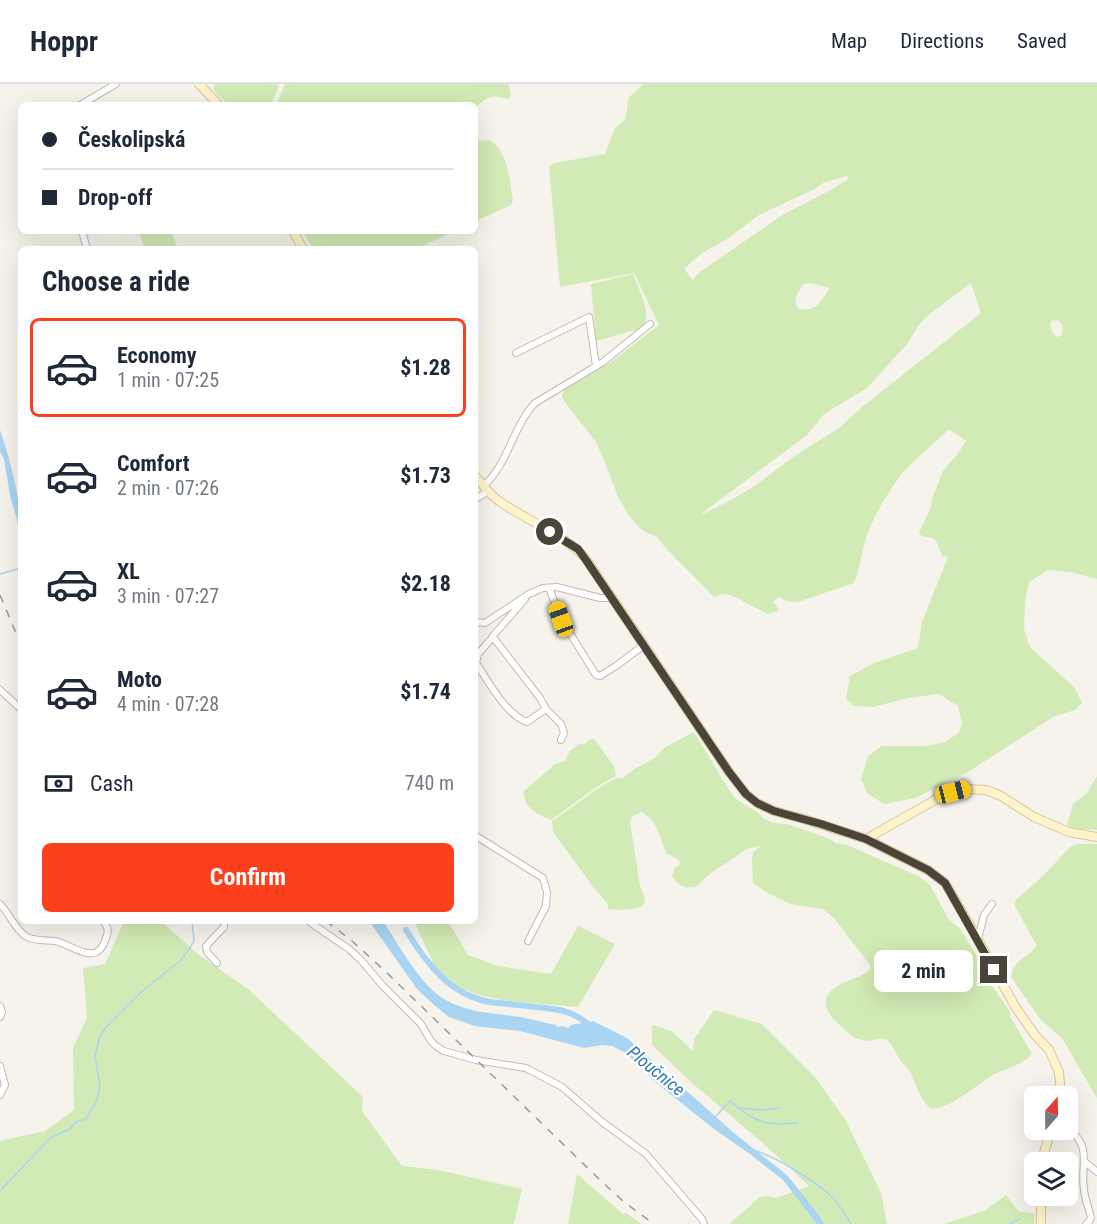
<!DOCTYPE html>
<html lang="en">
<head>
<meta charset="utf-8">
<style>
	body { margin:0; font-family:"Roboto Condensed",sans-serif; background:#f2f2f3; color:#1f2937; height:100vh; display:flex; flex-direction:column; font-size:22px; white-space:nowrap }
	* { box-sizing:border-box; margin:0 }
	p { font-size:20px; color:#747a83 }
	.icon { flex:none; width:33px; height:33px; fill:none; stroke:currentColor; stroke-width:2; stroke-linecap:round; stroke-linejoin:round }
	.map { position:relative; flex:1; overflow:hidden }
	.side { position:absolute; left:18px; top:162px; width:460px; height:678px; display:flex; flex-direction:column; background:#fff; border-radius:9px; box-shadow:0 6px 24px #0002 }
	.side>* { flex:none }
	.hud { position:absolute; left:18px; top:18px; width:460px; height:132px; border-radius:9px; box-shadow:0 6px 24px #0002; display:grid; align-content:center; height:132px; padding:0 24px; background:#fff }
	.needle { width:39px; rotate:20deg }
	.controls { position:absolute; left:1024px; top:1002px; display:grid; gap:12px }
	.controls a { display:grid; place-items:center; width:54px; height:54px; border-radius:9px; background:#fff; box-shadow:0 6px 24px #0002; font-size:30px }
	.end { position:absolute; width:27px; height:27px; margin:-14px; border:8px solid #4b4439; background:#fff; box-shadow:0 0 0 3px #fff }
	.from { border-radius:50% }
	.bubble { position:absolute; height:42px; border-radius:9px; background:#fff; box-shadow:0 6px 24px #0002; font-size:20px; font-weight:700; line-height:42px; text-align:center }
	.car { position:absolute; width:18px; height:36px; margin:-18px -9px; border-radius:8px; box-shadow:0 0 4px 2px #0007; background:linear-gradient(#f5c518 24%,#345 0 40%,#f5c518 0 76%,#345 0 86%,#f5c518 0) }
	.hud b { display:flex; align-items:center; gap:21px; height:57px; font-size:22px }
	.hud b+b { border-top:2px solid #e0e1e3 }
	.hud i { width:15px; height:15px; background:#1f2937 }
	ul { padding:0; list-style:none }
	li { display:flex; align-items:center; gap:18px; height:99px; margin:0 12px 9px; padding:0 12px; border:3px solid transparent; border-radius:9px }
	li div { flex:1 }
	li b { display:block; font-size:22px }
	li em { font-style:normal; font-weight:700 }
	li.selected { border-color:#fc3f1d }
	li>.icon { width:54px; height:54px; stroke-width:1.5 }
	h2 { padding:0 24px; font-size:27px; line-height:72px }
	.pay { display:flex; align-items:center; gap:15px; height:66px; padding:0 24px; font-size:22px }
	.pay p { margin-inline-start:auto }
	.button { display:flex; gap:12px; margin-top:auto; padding:12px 24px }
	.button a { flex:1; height:69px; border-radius:9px; background:#fc3f1d; color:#fff; font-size:24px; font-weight:700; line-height:69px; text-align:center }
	header { display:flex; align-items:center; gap:36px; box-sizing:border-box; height:84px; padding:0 30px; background:#fff; border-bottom:2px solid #e0e1e3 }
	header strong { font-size:28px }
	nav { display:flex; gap:33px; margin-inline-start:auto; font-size:21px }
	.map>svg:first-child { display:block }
	.green { fill:#d2eab5; fill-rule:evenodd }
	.water { fill:#a9d4f2 }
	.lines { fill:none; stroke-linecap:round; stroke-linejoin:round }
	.stream { stroke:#a9d4f2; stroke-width:1.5 }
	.canal { stroke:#a9d4f2; stroke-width:6 }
	.street-casing { stroke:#c2bbae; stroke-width:8 }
	.secondary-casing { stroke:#d6c79b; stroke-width:10 }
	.street { stroke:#fff; stroke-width:6 }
	.secondary { stroke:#fff3cd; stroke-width:8 }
	.rail { stroke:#9a9a9a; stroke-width:1.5; stroke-dasharray:8 8; stroke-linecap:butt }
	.route { stroke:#4b4439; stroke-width:8 }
	.labels { text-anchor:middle; stroke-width:4.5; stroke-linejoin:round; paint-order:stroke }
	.water-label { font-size:18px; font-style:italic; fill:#2e7ab2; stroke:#fff }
</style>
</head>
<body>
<header>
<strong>Hoppr</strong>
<nav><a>Map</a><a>Directions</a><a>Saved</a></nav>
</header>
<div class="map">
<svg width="1097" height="1140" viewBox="0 0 1097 1140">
	<rect width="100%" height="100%" fill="#f6f3ec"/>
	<path class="green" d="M215,0H276L279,2L271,21H228L213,5Z
		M285,0H508L511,11L510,14L507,15C491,10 488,13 476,23V21H276Z
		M644,0H1097V495L1071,488L1048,486L1029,498L1025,517L1024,545L1030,563L1074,603L1082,619L1075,626L1053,633L968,688L915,714L884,720L867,709L861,695L868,672L882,662H926L946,658L959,648L962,639L958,622L939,610L908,614L873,623L854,622L846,615L850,592L874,579L918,564L922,538L948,473L942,472L937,458L933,454L921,452L919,448L930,426L932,415L943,387L957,371L966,357L949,345C935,359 919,371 905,386C891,403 873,433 866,454C861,469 860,485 854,499L798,518L787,517L778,513L773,518L778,524V527L768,530L731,511L722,510L714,513L664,462L656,452L647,449L640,444L630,433L619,415L604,376L596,358L564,317L562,313L564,306L611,278L659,241L634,189L560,203L549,82L555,79L605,70L615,44L625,36L629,13ZM846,92L848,93L847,96L827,108L784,130L697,190L693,196L684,185L702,169L727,155L759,131L815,105L823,99ZM811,199L830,204C820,218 818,227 799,225C791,217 798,208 804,200ZM971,199L981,229L862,323L839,344L796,371L756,401L733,415L703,430H701L807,351L824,330L867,304L907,260L921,238L931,229ZM1052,236L1059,237L1063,242L1062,251L1057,253C1052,249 1048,242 1052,236Z
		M489,56C509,67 509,96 513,116L511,121L476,137V57Z
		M138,147H171L178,165H145Z
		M302,147H455L416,165H313Z
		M633,190C639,206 652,229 643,244L596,257L591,200Z
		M692,649L695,650L731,709L736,715L760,730L764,735L774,739L787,740L830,755L835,759L847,761L920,793L930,801L949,836L961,846L977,872L989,897L1010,928V932L1032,970C1023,981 1007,984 995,990C979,998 948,1028 930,1024C919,1014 917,1001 910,988C907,983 902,979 899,974C896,969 893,962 889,958C882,951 875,957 867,957C867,957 859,955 858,955C853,953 848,949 844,945C833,935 817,921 831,907C843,896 860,895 871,885L870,881L834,834L823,825L790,820L764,807L753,799L752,773L754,767L761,762L747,765L708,791L696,803C685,805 678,802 672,792L674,785L680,780L679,776L666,769C661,755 656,734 641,728L633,732L630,738L640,802C647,817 648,824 629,825C621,826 616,826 608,825V820L594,804L553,748L552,737L605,700L618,694H623L634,685L655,674L664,664Z
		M592,655H594L614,682L616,692L598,702L551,736C538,731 523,724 524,707L555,680L565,677L570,667L579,660H585L589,656Z
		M1097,692V746C1087,745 1077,747 1067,741L1068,738L1073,720L1087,709Z
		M1077,760H1097V1014L1062,954L1040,935L1011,893C1013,874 1031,874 1037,860L1034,857L1014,820L1016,816L1045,790L1070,763Z
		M124,837H161L199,871L248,905L363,1013L362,1027L402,1082L439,1086L522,1105L514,1140H0V1058L4,1056L45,1047L74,1026L73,964L87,934L83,884L105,880Z
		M414,837H448L468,871L498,882L551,890L578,842L615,860L578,923L501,916L476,910L459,903L435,883Z
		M714,926L762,940L816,994L846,1037L881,1109L887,1140H729L760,1113L768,1112L776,1114L809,1102L764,1060L692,999L652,961V941L671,947L693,967L694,955Z
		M577,1090L623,1130L626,1129L641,1140H568Z
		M1006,1111L1018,1127L1035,1130L1034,1140H944L984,1127Z"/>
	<path class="water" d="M0,346C11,378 21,416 21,450L10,411L4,375L0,368Z
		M369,837H383C397,858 420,900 441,913C465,929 493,929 520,933C532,935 544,939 556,941L557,943L563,942L568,944L571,941L593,937L627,954L734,1049L788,1092L820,1133L824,1140H817L783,1096L750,1070L714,1045L654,997L626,969L612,962L602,961L584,964L520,947L475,942L449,933L433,920L417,905Z"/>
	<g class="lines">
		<path class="stream" d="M0,490L21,484
			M739,1024L763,1026L780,1024
			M714,1034L730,1017C753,1038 766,1042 797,1039
			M756,1067C775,1072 814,1097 829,1110C838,1118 845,1130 851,1140
			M0,1107L50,1054L70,1045L76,1038L86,1035L97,1016L100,1002L95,972L99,955L106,943L140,909L180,877L190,864L194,857L192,837
			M1009,1140L1020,1135"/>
		<path class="canal" d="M406,846C426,879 450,911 490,918C505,920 521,921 536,923C558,925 574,927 590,942"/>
		<defs>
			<path id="street" d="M80,21L116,0
				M82,147L87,165
				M516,269L589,233L596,282
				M483,402C507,383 513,342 535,319L603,278L650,240
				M476,415L488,407
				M549,504L561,535L596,591L600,592L616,582L644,561
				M476,538L485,539L529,510L543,504L557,503L600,514H612
				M492,553L525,515
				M493,553L540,614L546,625L527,638C505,630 489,598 476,579L478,570Z
				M0,606L21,625
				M546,625L561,640L564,649L561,656
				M476,752L543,794L547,808L546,822L528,857
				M0,820C10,830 15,846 27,853C35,857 46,856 55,857C72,860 97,885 106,854C109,847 108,843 103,837
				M308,837L349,865L361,876L382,901L421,940L431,957L436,962L444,967L476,976L526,984L562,1003L601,1037L646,1070L702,1135L704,1140
				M978,855L984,831L992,820
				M217,879L207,868L206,862L224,843V839L222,837
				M0,922L2,928L0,933
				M0,982L5,1001L0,1011
				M1068,1044C1093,1064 1080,1080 1084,1106C1085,1115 1089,1125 1091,1134L1089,1138L1086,1140
				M1085,1078L1097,1088"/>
			<path id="secondary" d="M199,0L219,21
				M293,147L303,165
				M476,393C483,401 490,411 499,417C527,437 563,449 586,475L729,688L746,710L757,719L774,727L804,735L866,755L928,786L945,799L972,845L1016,924L1035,951L1049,966L1059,988L1060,1000L1058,1012
				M866,755L935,716L953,708L967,705L986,706L1001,712L1034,733L1069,748L1097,753
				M1043,1078L1044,1069L1051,1046
				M1041,1112V1140"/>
		</defs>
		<use href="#street" class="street-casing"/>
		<use href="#secondary" class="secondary-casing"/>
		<use href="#street" class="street"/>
		<use href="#secondary" class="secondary"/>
		<path class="rail" d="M0,511L21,561
			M326,837L352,857L384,886L600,1096L624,1118L654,1140"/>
	</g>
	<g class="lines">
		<path class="route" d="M550,448L578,465L586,476L729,688L746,710L757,719L774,727L821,740L866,755L928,786L945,799L994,886"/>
	</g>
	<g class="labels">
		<g class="water-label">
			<text transform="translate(656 987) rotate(39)" y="6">Ploučnice</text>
		</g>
	</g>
</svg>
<div class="controls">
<a><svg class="needle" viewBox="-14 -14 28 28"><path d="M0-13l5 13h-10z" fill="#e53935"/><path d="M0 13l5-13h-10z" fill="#747a83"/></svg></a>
<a><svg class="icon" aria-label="layers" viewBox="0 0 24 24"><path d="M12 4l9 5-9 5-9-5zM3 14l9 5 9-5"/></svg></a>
</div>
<i class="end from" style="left:550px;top:448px"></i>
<i class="end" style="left:994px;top:886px"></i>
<div class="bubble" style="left:874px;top:866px;width:99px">2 min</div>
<i class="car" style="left:561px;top:535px;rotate:340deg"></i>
<i class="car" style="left:953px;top:708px;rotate:76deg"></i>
<div class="hud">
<b><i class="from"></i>Českolipská</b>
<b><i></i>Drop-off</b>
</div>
<section class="side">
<h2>Choose a ride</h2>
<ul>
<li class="selected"><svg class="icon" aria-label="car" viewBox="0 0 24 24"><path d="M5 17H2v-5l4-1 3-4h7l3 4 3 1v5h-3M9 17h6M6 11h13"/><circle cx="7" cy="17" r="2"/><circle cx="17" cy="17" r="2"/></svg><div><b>Economy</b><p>1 min · 07:25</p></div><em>$1.28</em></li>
<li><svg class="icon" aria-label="car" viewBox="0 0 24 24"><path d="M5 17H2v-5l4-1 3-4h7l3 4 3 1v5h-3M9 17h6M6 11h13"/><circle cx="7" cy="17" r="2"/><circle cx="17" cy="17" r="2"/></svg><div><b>Comfort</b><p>2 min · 07:26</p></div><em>$1.73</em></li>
<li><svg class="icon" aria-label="car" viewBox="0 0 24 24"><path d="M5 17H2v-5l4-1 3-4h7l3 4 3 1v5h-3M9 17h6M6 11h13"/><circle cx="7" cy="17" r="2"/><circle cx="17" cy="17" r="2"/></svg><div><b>XL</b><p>3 min · 07:27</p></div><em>$2.18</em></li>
<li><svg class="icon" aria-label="car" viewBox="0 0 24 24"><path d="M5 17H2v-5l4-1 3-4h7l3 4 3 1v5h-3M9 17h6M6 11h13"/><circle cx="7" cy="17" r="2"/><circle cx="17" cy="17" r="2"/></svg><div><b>Moto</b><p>4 min · 07:28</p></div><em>$1.74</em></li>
</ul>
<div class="pay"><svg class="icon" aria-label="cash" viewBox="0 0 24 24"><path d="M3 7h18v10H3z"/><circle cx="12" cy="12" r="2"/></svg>Cash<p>740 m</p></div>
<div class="button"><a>Confirm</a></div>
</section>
</div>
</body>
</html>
